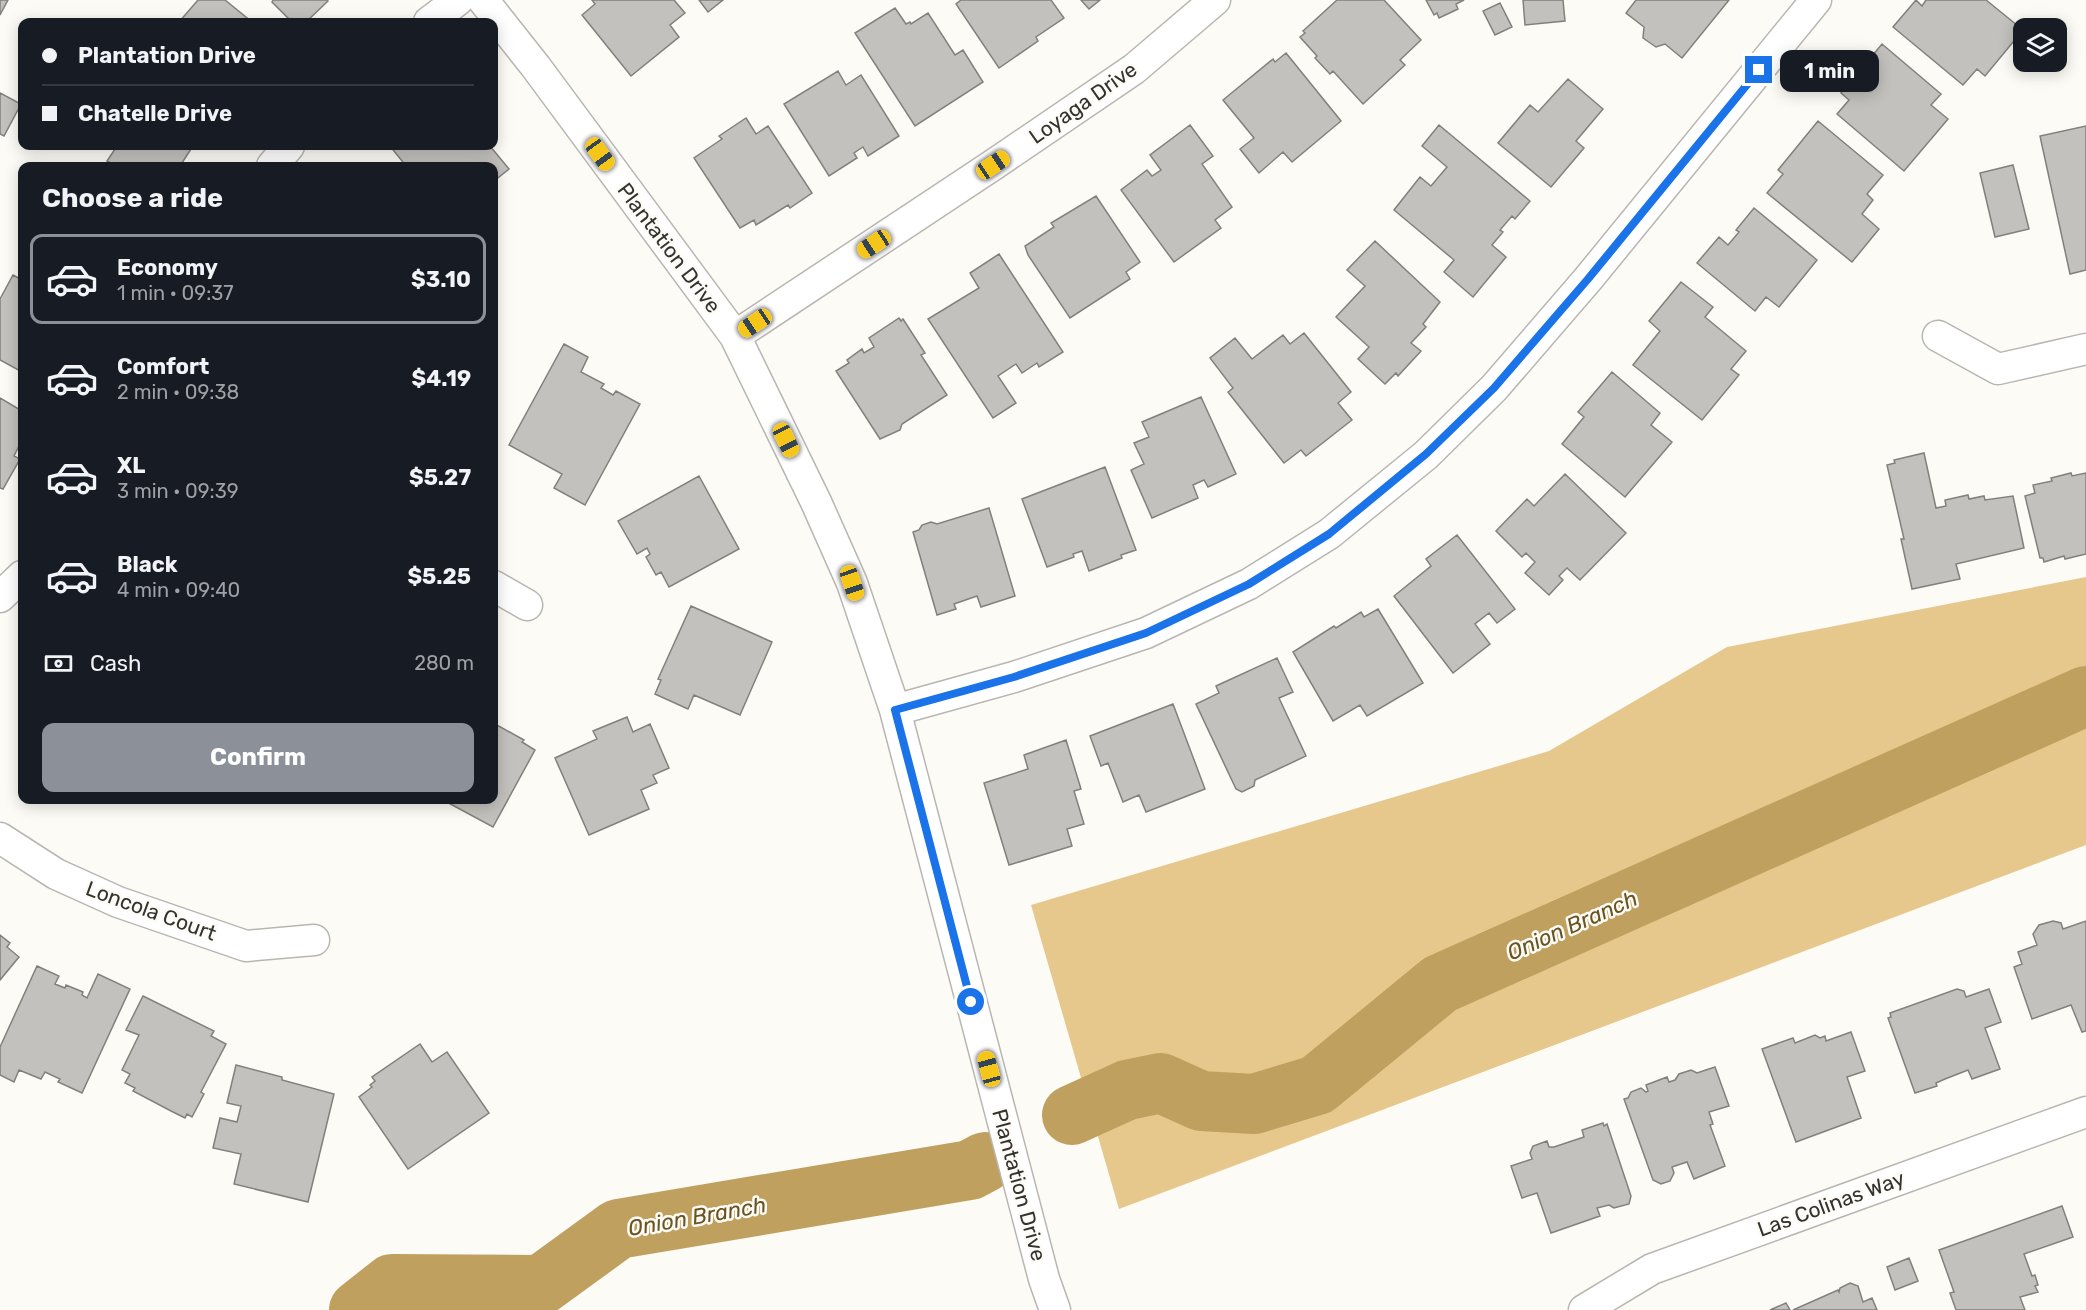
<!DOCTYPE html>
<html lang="en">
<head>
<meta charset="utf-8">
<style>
	body { margin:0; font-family:Rubik,sans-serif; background:#242831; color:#f1f3f6; height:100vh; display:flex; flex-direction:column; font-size:22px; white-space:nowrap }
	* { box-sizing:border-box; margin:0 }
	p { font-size:20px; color:#9ea1a6 }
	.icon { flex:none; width:33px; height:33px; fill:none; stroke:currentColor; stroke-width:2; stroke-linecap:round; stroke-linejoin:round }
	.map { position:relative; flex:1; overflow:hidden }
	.sheet { position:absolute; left:18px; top:162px; width:480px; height:642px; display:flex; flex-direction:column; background:#171b24; border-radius:12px; box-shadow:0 3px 15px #0003 }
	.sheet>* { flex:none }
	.guide { position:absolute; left:18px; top:18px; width:480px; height:132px; border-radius:12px; box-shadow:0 3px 15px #0003; display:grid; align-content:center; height:132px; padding:0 24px; background:#171b24 }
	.tools { position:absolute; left:2013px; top:18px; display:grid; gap:12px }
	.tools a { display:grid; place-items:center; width:54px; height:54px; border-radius:12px; background:#171b24; box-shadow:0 3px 15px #0003; font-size:30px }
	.end { position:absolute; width:27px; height:27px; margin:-14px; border:8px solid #1a73e8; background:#fff; box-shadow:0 0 0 3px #fff }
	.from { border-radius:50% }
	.bubble { position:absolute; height:42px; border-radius:12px; background:#171b24; box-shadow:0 3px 15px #0003; font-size:20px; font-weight:700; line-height:42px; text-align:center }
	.car { position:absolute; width:18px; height:36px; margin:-18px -9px; border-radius:8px; box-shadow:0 0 4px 2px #0007; background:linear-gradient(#f5c518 24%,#345 0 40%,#f5c518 0 76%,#345 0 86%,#f5c518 0) }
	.guide b { display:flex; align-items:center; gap:21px; height:57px; font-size:22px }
	.guide b+b { border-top:2px solid #363941 }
	.guide i { width:15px; height:15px; background:#f1f3f6 }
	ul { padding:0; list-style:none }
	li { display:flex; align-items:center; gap:18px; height:90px; margin:0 12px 9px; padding:0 12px; border:3px solid transparent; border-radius:12px }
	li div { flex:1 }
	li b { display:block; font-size:22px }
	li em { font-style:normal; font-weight:700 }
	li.selected { border-color:#8c9099 }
	li>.icon { width:54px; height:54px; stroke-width:1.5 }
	h2 { padding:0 24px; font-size:27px; line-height:72px }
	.pay { display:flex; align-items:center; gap:15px; height:66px; padding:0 24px; font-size:22px }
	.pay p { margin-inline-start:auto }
	.primary-button { display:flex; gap:12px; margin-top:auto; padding:12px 24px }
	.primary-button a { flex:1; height:69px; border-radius:12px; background:#8c9099; color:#fff; font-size:24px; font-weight:700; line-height:69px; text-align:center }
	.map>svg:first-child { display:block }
	.green { fill:#e6c88d }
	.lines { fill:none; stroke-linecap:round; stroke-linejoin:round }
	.river { stroke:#c0a05e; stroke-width:60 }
	.building { fill:#c3c1bd; stroke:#82807c; stroke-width:1.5 }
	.minor-casing { stroke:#b9b6b2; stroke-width:33 }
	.minor { stroke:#fff; stroke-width:30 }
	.route { stroke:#1a73e8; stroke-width:8 }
	.labels { text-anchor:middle; stroke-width:5; stroke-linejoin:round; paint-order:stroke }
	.street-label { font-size:21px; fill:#333231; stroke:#fdfbf6 }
	.water-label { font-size:22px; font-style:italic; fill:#6a5320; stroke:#fdfbf6 }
</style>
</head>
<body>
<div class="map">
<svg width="2086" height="1310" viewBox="0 0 2086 1310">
	<rect width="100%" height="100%" fill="#fdfbf6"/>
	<path class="green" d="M2086,577V845L1119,1209L1031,905L1549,751L1727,647Z"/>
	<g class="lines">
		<path class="river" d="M1072,1115L1127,1090L1161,1083L1201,1101L1254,1104L1317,1085L1440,984L2086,696
			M359,1310L392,1284L541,1285L618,1229L970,1170L985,1162"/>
	</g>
	<path class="building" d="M0,0H8L0,15Z
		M198,0H225L252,22H179Z
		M273,0H327L328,1L306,22H292L272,2Z
		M592,0H674L685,13L670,25L679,37L631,76L582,15L595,4Z
		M699,0H723L708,12Z
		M961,0H1051L1064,18L1036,37L1038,41L999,68L956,4Z
		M1081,0H1100L1089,9Z
		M1337,0H1384L1421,40L1400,60L1405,65L1363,104L1333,71L1330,74L1315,58L1317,56L1300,37L1305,33L1303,31Z
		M1426,0H1464L1456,4L1458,9L1439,18L1437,13L1434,15Z
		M1523,0H1563L1565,21L1525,25Z
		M1636,0H1729L1682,58L1665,44L1656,47L1643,38L1644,27L1626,13Z
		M1916,0L1922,6L1926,0H1986L2023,30L1985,76L1977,69L1963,85L1893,27Z
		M1500,3L1512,27L1495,35L1483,11Z
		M895,8L906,24L910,22L911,24L928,13L955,55L963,50L983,82L915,126L855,33Z
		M1882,44L1941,94L1931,105L1948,119L1904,171L1837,114L1849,100L1841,93Z
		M1286,53L1341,121L1292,162L1283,152L1259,173L1240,149L1254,138L1223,100L1273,59L1275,62Z
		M838,71L846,85L861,75L899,136L868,156L863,147L854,153L857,158L829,176L784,104Z
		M1568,79L1603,109L1576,141L1584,148L1551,187L1498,143L1530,105L1538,112Z
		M0,93L21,104L4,136L0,134Z
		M746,118L756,134L768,126L812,193L790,208L788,205L756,225L754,220L740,228L694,158L722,139L719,136Z
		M1818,121L1883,175L1867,194L1873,200L1862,214L1879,229L1852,262L1767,193L1783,174L1778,170Z
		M1190,125L1213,156L1202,164L1232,207L1215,220L1221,228L1174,262L1121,190L1147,170L1152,176L1161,170L1150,155Z
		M1439,125L1530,201L1515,219L1512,216L1500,230L1503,232L1492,245L1506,257L1473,297L1444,272L1454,260L1394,210L1420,177L1431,186L1447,167L1422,146Z
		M2086,126V270L2070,274L2040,136Z
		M117,146H193L180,166H116L107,161Z
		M390,146H490L509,169L494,181V166H406Z
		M2013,165L2029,229L1995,237L1980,173Z
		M1096,196L1140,262L1126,272L1130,279L1070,318L1028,255L1025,246L1054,227L1051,223Z
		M1754,208L1817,260L1779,307L1766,297L1755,311L1697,263L1719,237L1728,245L1739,232L1736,230Z
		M1375,241L1440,302L1423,324L1426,327L1411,343L1421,351L1398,376L1396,373L1385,384L1358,359L1369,347L1336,317L1365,286L1347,270Z
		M999,254L1063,352L1039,367L1037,363L1022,373L1016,364L998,376L1016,403L993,418L928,319L979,288L970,273Z
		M13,275L22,280V372L0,360V299Z
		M1681,282L1713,307L1705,317L1746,351L1731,369L1739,375L1702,420L1633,365L1660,331L1649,321Z
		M899,318L901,321L903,319L925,353L921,355L947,395L902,424L900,430L880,439L836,371L849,363L847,360L862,349L864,353L874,347L869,338Z
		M1304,333L1351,392L1338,403L1352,420L1306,456L1301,450L1284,463L1228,392L1233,388L1210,358L1235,338L1252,359L1283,335L1290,344Z
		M564,344L588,357L581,372L604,384L601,388L613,395L616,391L640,404L585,505L554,488L562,474L509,445Z
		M1612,372L1660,413L1651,425L1672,442L1625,497L1562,444L1584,417L1578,412Z
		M1201,397L1236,474L1208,487L1204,480L1193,485L1198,498L1152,518L1131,470L1144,464L1134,443L1149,437L1142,422Z
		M0,398L22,411V448L19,446L14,456L20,459L3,489L0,488Z
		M1924,453L1936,508L1946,506L1945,500L1968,495L1969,499L1984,496L1985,500L2013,496L2024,548L1956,564L1960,579L1912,589L1901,539H1904L1887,465L1895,463L1894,460Z
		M1105,467L1136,550L1121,555L1122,558L1089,571L1082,551L1073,554L1074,557L1047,567L1022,499Z
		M2071,473L2072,476L2086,473V554L2065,559L2064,556L2044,562L2043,558H2040L2025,496L2035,493L2033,485L2052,481L2051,478Z
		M1565,474L1626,533L1580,580L1567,568L1559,576L1563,580L1549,595L1525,573L1535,562L1526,553L1522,557L1496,531L1527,499L1534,506Z
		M699,476L739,549L669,587L661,572L656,575L646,557L650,554L647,548L637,554L618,521Z
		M989,508L1015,596L981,607L977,596L954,604L956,609L937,615L913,532L919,530L922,525L931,522L937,524Z
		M1457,535L1515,609L1497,623L1489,613L1475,624L1490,644L1453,673L1394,596L1431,566L1426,559Z
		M691,606L772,642L740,715L694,695L688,709L655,694L661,680L658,679Z
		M1378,609L1423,683L1367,716L1360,705L1333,721L1293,652L1334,626L1336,628L1361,612L1364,617Z
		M1277,658L1293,692L1279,698L1306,756L1255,780L1254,786L1242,792L1236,789L1196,704L1219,693L1216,686Z
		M1173,704L1205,789L1146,812L1139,795L1123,802L1108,763L1101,766L1090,736Z
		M627,717L633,732L650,724L669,768L653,775L657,783L641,790L649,809L589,835L555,758L597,739L593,731Z
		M494,719L497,721L495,724L524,740L522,742L535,750L493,827L443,800H494Z
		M1066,740L1081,789L1074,791L1084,824L1067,829L1072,846L1009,865L984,783L1028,769L1024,755Z
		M2053,921L2061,923L2063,929L2086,921V1031L2082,1032L2071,1005L2032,1019L2014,967L2022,964L2018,952L2037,945L2033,934L2039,925Z
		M0,935L10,943L7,947L19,957L0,980Z
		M37,966L59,976L55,984L65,988L66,985L83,992L82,995L87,998L98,974L130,989L82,1093L58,1082L60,1079L45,1072L41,1079L19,1070L14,1082L0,1075V1047Z
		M1957,989L1964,991L1966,997L1989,989L2001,1022L1985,1028L2000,1069L1972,1079L1968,1070L1945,1079L1936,1083L1937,1086L1915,1093L1888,1018L1891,1017L1890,1013Z
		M143,996L214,1031L211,1036L226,1044L201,1092L204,1094L192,1117L187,1114L185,1118L171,1111L133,1091L135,1088L125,1083L130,1074L122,1070L139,1035L126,1030Z
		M1851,1032L1865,1071L1847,1077L1861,1118L1796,1142L1762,1049L1793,1038L1795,1043L1815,1035L1820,1038L1825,1036L1826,1041Z
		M420,1044L432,1062L447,1052L489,1113L408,1169L359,1097L372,1087L370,1085L375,1081L372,1077Z
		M236,1065L282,1077V1080L334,1094L308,1202L234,1184L241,1154L213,1148L220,1118L237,1122L241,1106L227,1103Z
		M1715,1067L1729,1106L1709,1112L1713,1124L1710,1125L1725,1166L1694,1179L1687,1162L1672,1167L1674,1173L1670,1181L1661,1184L1653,1180L1624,1099L1628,1098L1631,1092L1641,1088L1646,1092L1648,1091L1646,1085L1667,1077L1669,1082L1675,1080L1679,1074L1691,1070L1697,1073Z
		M1603,1123L1604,1126L1607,1124L1631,1196L1629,1204L1614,1208L1609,1205L1597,1208L1600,1216L1551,1233L1537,1193L1522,1198L1511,1166L1532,1159L1530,1153L1533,1146L1547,1141L1549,1147H1554L1584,1137L1582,1130Z
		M2062,1206L2073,1237L2024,1254L2032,1276L2035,1275L2038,1285L2035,1286L2038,1292L2020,1297L2025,1310H1956L1950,1293L1954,1292L1939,1250Z
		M1909,1258L1918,1281L1895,1290L1887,1267Z
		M1850,1283L1858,1286L1863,1302L1872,1298L1877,1310H1793L1838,1290L1839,1292L1840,1288Z
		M1786,1303L1790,1310H1770Z"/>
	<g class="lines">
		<defs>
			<path id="minor" d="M483,0L536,67L735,336L816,502L852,583L895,710L1044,1279L1055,1310
				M429,22L458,0
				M272,166L289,146
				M735,336L993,165L1134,69L1215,0
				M1938,336L1998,369L2086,349
				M494,586L527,605
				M0,597L22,576
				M895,710L1014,677L1146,633L1249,584L1329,534L1426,455L1494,388L1588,279L1816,0
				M0,838L56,874L118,902L246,946L314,940
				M1584,1310L1652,1269L2086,1112"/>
		</defs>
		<use href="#minor" class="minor-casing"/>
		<use href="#minor" class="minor"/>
	</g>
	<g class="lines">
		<path class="route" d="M971,1002L895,710L1014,677L1146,633L1249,584L1329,534L1426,454L1494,388L1588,279L1759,70"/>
	</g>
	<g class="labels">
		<g class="street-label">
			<text transform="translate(1083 103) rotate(-35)" y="7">Loyaga Drive</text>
			<text transform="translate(669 248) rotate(53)" y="7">Plantation Drive</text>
			<text transform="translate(151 911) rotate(20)" y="7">Loncola Court</text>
			<text transform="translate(1019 1185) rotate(75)" y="7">Plantation Drive</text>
			<text transform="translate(1831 1204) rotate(-20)" y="7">Las Colinas Way</text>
		</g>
		<g class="water-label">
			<text transform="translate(1572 925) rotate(-24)" y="8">Onion Branch</text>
			<text transform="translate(697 1216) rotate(-10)" y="8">Onion Branch</text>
		</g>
	</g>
</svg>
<div class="tools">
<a><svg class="icon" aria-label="layers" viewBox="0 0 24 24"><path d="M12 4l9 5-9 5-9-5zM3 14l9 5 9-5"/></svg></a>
</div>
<i class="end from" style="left:971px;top:1002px"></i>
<i class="end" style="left:1759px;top:70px"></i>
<div class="bubble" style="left:1780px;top:50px;width:99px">1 min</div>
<i class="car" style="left:600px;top:154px;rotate:144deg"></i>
<i class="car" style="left:993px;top:165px;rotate:56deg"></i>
<i class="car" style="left:874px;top:244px;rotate:237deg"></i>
<i class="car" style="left:755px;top:323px;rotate:236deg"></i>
<i class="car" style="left:786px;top:440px;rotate:154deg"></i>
<i class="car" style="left:852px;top:583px;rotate:161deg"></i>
<i class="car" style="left:989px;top:1069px;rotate:345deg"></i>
<div class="guide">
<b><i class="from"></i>Plantation Drive</b>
<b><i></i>Chatelle Drive</b>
</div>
<section class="sheet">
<h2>Choose a ride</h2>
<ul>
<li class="selected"><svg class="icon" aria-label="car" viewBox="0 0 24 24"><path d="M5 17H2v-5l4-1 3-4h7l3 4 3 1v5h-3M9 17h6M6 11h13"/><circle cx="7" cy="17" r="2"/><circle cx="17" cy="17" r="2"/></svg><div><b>Economy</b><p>1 min · 09:37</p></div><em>$3.10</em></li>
<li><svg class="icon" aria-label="car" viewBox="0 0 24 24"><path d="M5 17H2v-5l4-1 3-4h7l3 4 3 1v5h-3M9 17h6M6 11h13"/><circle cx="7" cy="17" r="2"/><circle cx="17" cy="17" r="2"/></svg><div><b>Comfort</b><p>2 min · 09:38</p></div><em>$4.19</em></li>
<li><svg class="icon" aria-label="car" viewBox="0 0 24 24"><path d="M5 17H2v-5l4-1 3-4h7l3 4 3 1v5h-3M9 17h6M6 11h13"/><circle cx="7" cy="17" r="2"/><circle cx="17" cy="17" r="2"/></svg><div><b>XL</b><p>3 min · 09:39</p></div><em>$5.27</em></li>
<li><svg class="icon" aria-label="car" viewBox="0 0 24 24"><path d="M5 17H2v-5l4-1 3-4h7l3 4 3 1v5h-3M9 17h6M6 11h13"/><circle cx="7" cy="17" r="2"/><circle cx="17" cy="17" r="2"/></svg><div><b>Black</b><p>4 min · 09:40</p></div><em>$5.25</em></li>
</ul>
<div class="pay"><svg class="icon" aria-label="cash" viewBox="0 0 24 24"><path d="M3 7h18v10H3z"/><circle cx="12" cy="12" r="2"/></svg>Cash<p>280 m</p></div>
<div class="primary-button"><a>Confirm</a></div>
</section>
</div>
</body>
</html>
